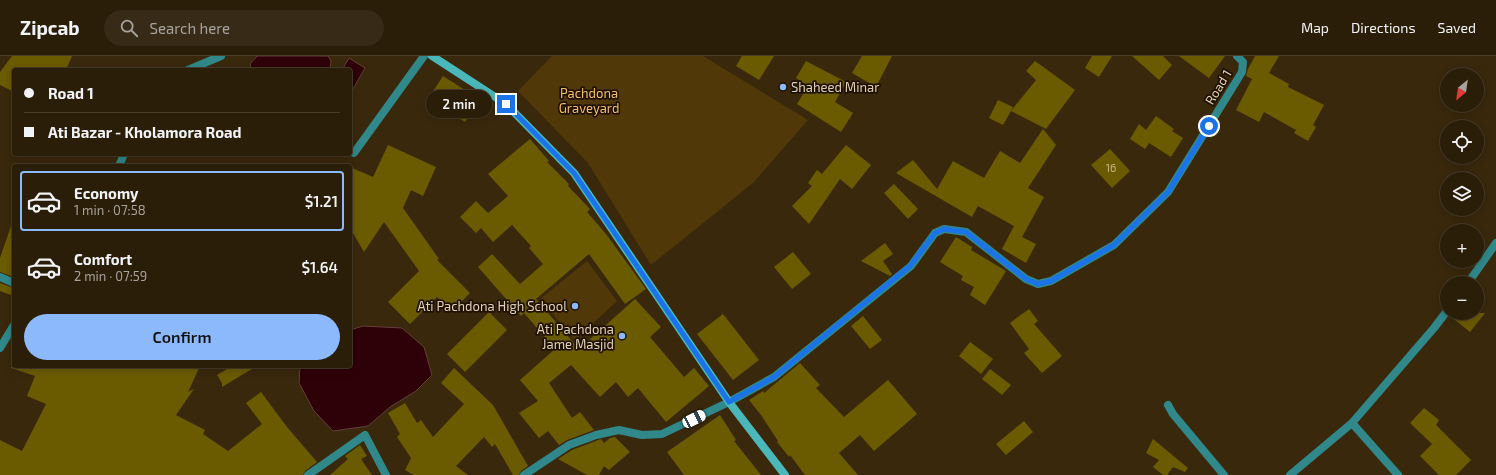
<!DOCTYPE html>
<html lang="en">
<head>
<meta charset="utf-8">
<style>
	body { margin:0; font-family:"Exo 2",sans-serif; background:#372b17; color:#f1f3f6; height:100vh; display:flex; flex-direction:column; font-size:15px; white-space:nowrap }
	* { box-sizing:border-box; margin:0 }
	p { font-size:13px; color:#a6a29c }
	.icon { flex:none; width:22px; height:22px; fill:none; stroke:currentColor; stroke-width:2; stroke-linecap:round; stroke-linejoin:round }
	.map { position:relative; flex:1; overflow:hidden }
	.side { position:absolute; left:12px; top:108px; width:340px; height:204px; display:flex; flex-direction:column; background:#2b1e09; border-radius:4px; box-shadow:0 2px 10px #0003,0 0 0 1px #473c2a }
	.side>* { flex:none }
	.hud { position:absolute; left:12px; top:12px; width:340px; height:88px; border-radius:4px; box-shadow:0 2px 10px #0003,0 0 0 1px #473c2a; display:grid; align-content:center; height:88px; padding:0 12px; background:#2b1e09 }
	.needle { width:26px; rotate:209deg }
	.controls { position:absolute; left:1440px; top:12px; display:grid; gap:8px }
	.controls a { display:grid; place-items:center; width:44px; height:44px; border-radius:50%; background:#2b1e09; box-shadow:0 2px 10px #0003,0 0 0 1px #473c2a; font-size:20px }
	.end { position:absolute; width:18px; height:18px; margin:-9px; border:5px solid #1a73e8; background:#fff; box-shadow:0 0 0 2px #fff }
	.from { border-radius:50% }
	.bubble { position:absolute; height:28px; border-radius:14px; background:#2b1e09; box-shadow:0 2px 10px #0003,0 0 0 1px #473c2a; font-size:13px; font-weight:600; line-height:28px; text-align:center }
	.car { position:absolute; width:12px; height:24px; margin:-12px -6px; border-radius:5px; box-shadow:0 0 3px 1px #0007; background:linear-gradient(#fff 24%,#345 0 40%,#fff 0 76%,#345 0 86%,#fff 0) }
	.hud b { display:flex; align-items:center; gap:14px; height:38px; font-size:15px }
	.hud b+b { border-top:1px solid #473c2a }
	.hud i { width:10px; height:10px; background:#f1f3f6 }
	ul { padding:7px 0 0; list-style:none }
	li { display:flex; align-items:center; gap:12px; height:60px; margin:0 8px 6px; padding:0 4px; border:2px solid transparent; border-radius:4px }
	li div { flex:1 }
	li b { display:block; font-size:15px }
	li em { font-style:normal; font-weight:600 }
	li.selected { border-color:#8bb9fc }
	li>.icon { width:36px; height:36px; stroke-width:1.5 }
	.action { display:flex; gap:8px; margin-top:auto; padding:8px 12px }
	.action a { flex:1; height:46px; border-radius:24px; background:#8bb9fc; color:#111; font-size:16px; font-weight:600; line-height:46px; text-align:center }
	header { display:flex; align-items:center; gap:24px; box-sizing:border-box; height:56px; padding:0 20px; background:#2b1e09; border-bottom:1px solid #473c2a }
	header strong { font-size:19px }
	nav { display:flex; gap:22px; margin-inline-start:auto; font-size:14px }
	.search { width:280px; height:36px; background:#372b17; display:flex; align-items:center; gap:10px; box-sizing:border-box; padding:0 14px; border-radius:22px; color:#a6a29c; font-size:15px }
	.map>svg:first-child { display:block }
	.green { fill:#513809 }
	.water { fill:#2d0107; stroke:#633f3b }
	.building { fill:#6b5b00 }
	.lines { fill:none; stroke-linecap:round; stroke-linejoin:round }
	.street { stroke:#30888a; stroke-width:8 }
	.secondary { stroke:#4ab8ba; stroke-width:8 }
	.route { stroke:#1a73e8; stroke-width:5 }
	.poi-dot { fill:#8bb9fc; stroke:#1e1100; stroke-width:1.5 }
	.labels { text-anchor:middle; stroke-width:3.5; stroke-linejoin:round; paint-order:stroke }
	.number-label { font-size:11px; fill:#c4b388 }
	.poi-label { font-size:13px; fill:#e2d0b5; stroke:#1e1100; text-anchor:end }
	.street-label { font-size:13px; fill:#e2d0b5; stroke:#1e1100 }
	.park-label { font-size:13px; fill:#f5bf68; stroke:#1e1100 }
</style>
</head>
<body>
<header>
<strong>Zipcab</strong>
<div class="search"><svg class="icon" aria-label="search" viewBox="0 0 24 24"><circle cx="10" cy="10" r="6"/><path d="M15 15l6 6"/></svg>Search here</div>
<nav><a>Map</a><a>Directions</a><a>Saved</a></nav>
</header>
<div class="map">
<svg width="1496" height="419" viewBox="0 0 1496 419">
	<rect width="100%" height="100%" fill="#39280c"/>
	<path class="green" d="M552,0H703L808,64L753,127L651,209L588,107L518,35Z
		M587,205L617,245L575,284L540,243Z"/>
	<path class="water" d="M257,0H328L331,5L330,14H252L250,8Z
		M349,2L365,12L350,38V14H342Z
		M363,270L402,272L424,291L432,319L416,335L390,351L368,370L333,375L314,355L299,327L300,310H350V274Z"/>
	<path class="building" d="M12,0H72L66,14H14V36L0,29V16Z
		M742,0H774L759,24L736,10Z
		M862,0H892L876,31L852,17Z
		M1092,0H1112L1099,21L1085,12Z
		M1132,0H1163L1172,9L1159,24Z
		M1179,0H1225L1209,22Z
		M1255,0H1279L1269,17L1289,28L1288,31L1324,49L1313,69L1316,71L1308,85L1294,77L1296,74L1264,56L1259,66L1236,54L1252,23L1246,20L1248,13Z
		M806,5L846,26L835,46L853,57L841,76L797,48L808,30L796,22Z
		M1035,5L1075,34L1046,73L1011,55L1003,69L989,62L998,44L1013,51L1011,55L1036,24L1026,15Z
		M443,20L479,43L465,66L428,43Z
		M1156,60L1174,73L1172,75L1183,82L1171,101L1149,87L1145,93L1130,83L1139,68L1146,74Z
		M1043,73L1056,89L1028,132L1044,141L1022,181L1036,188L1026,207L1002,193L1014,170L978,150L972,161L896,117L913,104L937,133L953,105L984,122L1000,95L1020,107Z
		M530,83L549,105L547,106L569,128L568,130L590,153L587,156L606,178L646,233L625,248L589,198L536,243L579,293L635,243L661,271L650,281L684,321L694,312L709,330L666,366L638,332L628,341L616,326L600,341L571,309L549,327L572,362L580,356L594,374L567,384L559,389L548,375L539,382L519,357L538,345L520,324L555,293L524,257L521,260L478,211L492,198L520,228L543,208L529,192L531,190L512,169L493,186L481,172L476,177L460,161L476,145L488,157L508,140L488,118Z
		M388,89L436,111L423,140L411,134L403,152L439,203L437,204L470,237L451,256L437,241L410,268L388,246L419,215L384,166L364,196L350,172V111L373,121Z
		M846,89L871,109L852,133L840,123L809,168L792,150L812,130L808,127L817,114L822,118Z
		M1110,93L1130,115L1112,132L1091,109Z
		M894,128L918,153L908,163L884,137Z
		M12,167L14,168V221L0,216V202Z
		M956,181L972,191L971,194L1006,215L985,249L970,239L974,231L961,224L963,220L940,206Z
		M885,187L893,198L883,205L892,218L890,220L861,205Z
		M793,196L811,218L792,233L774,211Z
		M0,227L14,232V240L0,235Z
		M1029,253L1038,265L1034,268L1062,300L1042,317L1024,297L1029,293L1010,267Z
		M489,256L507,274L465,316L447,298Z
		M1452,257H1485L1470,276L1450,260Z
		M723,258L759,304L733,324L697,278Z
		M863,260L882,284L870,293L851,270Z
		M970,286L993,303L981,318L959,300Z
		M800,307L820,329L816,332L844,361L888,324L917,358L874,395L860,379L839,397L858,419H805L790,399L789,401L777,386L778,385L761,359L749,344L763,335L764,337Z
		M12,310H200L188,336L194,333L176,359L205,374L203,378L228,395L262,368L246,347L261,336L287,371L317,406L305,415L303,419H0V384L22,395L46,348L27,340L35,320L11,312Z
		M232,310H257L222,331V327L217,319Z
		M454,312L493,349L528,410L521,415L519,419H513L495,388L492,391L484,381L456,410L468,419H414L405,414L411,402L397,381L400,378L388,357L405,347L417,367L421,364L433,381L464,348L441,327Z
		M990,313L1011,329L1002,339L982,323Z
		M1424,352L1439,364L1436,369L1471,404L1456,419H1439L1420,400L1432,388L1410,367Z
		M720,359L736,384L734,385L761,419H684L667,396Z
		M1024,365L1033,376L1006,399L996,388Z
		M615,381L630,396L609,414L604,410L599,419H587L558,403L572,394L601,383L604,387L610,382Z
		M1153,383L1188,412L1185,416L1173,411L1167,419H1163L1153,411L1159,404L1146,397Z
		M360,389L367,400L361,403L372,419H330L348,403L345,400Z"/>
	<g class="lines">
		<path class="street" d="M188,14L221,0
			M350,95L354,97L424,0
			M119,110L124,98
			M0,221L14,227
			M1468,227L1496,187
			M0,292L14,269
			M1168,349L1173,358L1224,419
			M1352,367L1434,272L1447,255
			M308,419L365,379L386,419
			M524,419L569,389L596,379L619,374L642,379L662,378L729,346L774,321L911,210L935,177L944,173L966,176L1026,223L1038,228L1051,225L1114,189L1168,136L1242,16L1243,6L1237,0
			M1290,419L1352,367L1398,419"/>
		<path class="secondary" d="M432,0L506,48L574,117L729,346L785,419"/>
	</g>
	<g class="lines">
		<path class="route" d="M506,48L574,117L729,346L774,321L910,210L935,177L944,173L966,176L1026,223L1038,228L1051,225L1114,189L1168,136L1209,70"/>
	</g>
	<g class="poi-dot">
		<circle cx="783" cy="31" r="4"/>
		<circle cx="575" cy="250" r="4"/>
		<circle cx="622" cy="280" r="4"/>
	</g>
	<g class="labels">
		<g class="number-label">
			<text x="1111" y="116">16</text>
		</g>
		<g class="poi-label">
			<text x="791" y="36" text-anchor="start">Shaheed Minar</text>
			<text x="567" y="255">Ati Pachdona High School</text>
			<text x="614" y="278">Ati Pachdona<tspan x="614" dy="15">Jame Masjid</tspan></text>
		</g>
		<g class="street-label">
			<text transform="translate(1218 31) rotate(-59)" y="5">Road 1</text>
		</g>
		<g class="park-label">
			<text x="589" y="42">Pachdona<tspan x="589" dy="15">Graveyard</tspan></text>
		</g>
	</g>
</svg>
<div class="controls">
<a><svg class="needle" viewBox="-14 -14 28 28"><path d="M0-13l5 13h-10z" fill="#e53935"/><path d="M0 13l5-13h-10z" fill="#a6a29c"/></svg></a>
<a><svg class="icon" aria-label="locate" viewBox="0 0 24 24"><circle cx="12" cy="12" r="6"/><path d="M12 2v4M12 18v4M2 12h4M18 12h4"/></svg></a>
<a><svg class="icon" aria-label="layers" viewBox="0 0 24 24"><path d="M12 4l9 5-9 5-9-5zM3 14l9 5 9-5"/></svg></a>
<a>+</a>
<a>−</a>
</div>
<i class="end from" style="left:1209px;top:70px"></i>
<i class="end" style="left:506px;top:48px"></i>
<div class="bubble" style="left:426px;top:34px;width:66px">2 min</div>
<i class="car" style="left:694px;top:363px;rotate:64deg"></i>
<div class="hud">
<b><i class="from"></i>Road 1</b>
<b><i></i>Ati Bazar - Kholamora Road</b>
</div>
<section class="side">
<ul>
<li class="selected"><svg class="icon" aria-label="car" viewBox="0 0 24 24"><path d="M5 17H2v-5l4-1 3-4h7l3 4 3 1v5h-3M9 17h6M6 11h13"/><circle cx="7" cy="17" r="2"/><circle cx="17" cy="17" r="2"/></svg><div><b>Economy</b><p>1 min · 07:58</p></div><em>$1.21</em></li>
<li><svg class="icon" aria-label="car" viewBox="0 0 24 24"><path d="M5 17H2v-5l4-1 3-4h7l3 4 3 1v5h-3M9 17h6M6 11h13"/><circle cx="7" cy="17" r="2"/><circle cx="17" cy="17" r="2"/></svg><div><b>Comfort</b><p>2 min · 07:59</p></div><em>$1.64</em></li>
</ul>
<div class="action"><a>Confirm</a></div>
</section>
</div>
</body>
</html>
